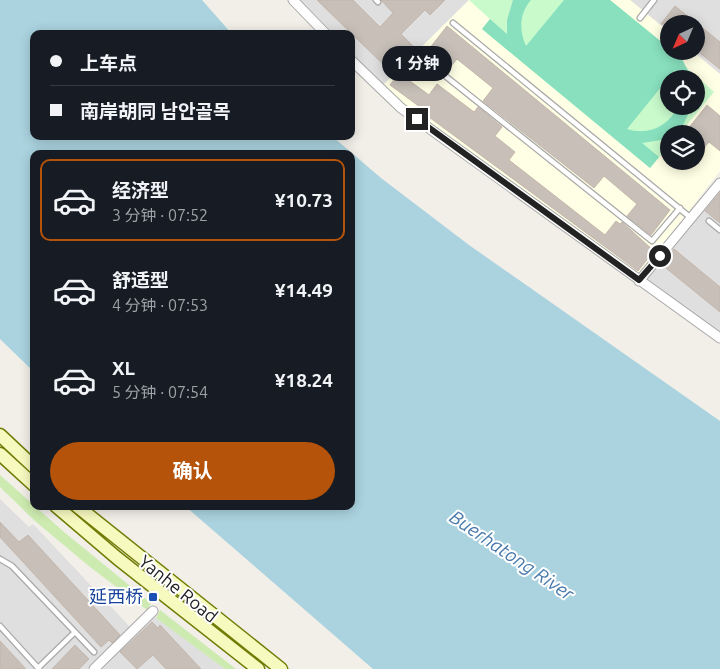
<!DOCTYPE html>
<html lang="zh">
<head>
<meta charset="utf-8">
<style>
	body { margin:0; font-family:Ubuntu,"Noto Sans SC","Noto Sans KR",sans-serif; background:#242831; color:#f1f3f6; height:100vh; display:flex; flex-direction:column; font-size:19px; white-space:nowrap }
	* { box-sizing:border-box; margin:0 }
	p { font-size:16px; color:#9ea1a6 }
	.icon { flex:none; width:28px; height:28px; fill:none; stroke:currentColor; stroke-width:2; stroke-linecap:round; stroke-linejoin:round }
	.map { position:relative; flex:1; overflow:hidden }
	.drawer { position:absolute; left:30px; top:150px; width:325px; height:360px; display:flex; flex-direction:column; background:#171b24; border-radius:10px; box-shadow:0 2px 12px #0003 }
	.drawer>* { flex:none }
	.banner { position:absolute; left:30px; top:30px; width:325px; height:110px; border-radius:10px; box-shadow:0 2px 12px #0003; display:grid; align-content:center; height:110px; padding:0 20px; background:#171b24 }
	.needle { width:32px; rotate:224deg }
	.controls { position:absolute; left:660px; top:15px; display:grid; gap:10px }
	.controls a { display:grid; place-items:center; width:45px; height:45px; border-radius:50%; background:#171b24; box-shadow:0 2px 12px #0003; font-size:25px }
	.end { position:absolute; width:22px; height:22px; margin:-11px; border:6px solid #222; background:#fff; box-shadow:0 0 0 2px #fff }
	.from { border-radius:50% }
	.bubble { position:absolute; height:35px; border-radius:18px; background:#171b24; box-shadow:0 2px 12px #0003; font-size:16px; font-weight:700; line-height:35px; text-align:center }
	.banner b { display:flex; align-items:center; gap:18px; height:48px; font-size:19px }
	.banner b+b { border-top:1px solid #363941 }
	.banner i { width:12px; height:12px; background:#f1f3f6 }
	ul { padding:9px 0 0; list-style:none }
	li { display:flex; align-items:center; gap:15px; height:82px; margin:0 10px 8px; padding:0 10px; border:2px solid transparent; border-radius:10px }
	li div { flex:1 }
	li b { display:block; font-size:19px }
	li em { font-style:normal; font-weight:700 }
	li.active { border-color:#b45309 }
	li>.icon { width:45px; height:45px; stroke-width:1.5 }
	.button { display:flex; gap:10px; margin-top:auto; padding:10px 20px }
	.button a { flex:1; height:58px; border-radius:30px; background:#b45309; color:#fff; font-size:20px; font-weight:700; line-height:58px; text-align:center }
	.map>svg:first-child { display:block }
	.residential { fill:#e0dfdf }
	.education { fill:#ffffe5; fill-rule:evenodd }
	.grass { fill:#cdebb0 }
	.park { fill:#c8facc; fill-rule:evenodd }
	.pitch { fill:#88e0be }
	.water { fill:#aad3df }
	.building { fill:#c7bfb8; stroke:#c4b6ab }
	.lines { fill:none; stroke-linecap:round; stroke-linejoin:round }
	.lane-casing { stroke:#a9a9a9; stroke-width:7 }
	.street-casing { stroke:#a9a9a9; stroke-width:11 }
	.secondary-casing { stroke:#707d05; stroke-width:15 }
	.lane { stroke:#fff; stroke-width:4.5 }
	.street { stroke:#fff; stroke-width:9 }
	.secondary { stroke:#f7fabf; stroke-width:12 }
	.route { stroke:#222; stroke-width:6 }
	.transit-dot { fill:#1a4fb4; stroke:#fff; stroke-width:2 }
	.labels { text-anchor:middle; stroke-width:4; stroke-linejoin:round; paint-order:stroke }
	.street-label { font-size:18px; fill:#222; stroke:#fff }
	.transit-label { font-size:18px; fill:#164399; stroke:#fff; text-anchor:end }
	.water-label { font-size:19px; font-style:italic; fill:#4a7aab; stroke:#fff }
</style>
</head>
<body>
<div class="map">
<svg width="720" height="669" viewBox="0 0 720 669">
	<rect width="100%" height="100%" fill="#f2efe9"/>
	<path class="residential" d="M301,0H469L383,85L351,52V34H334Z
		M630,0H720V74L692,51H696V24H669V32Z
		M720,189V333L645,280Z
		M0,499L29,527L33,524L130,627L88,669H0Z
		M153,615L216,662L225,669H100Z"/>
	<path class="education" d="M469,0H630L669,32V51H692L720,74V171L636,278L409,108L383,85ZM669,79H696V106H669ZM669,134H696V161H669Z"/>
	<path class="grass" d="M0,475L64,532L151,603L147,610L90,567L35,521L0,487Z
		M160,610L236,669H225L156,618Z"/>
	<path class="park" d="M469,0H610L669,48V51H673L688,69L714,92L679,134H669V146L650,168L482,29L490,19ZM669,79H696V106H669Z"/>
	<path class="pitch" d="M513,0H531C519,14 519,30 526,46L564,0H610L669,48V51H673L683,61L692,79H679L675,70L627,129C649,136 668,126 679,106H692L683,125L673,134H669V136L661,140L642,143L659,157L650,168L482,29L490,19L507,34V20Z"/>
	<path class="water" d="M0,0H202L232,34H34V136H332L381,178L469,245L720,421V669H373L185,506H351V154H34V372L0,339Z"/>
	<path class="building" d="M317,0H353L380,27L393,13L381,0H445L430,15L425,10L401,34L414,47L390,71Z
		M675,6L720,42V69L696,50V24H661Z
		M447,26L670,210L651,235L627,216L637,204L604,176L594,188L483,101L493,88L457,59L447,71L426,53Z
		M399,73L429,95L437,84L474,112L478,107L502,127L495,136L515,152L509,160L605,235L616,221L620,224L622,222L654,251L638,271L418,109L420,107L390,85Z
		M707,105L720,116V151L709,142L696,157V134H684Z
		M720,193V223L705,211Z
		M674,249L720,287V312L661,264Z
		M0,522L19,542L28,535L120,635L112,643L109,640L101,647L0,537Z
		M152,622L158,628L160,625L201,669H166L153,655L137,669L120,652Z
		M0,641L26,669H0Z
		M75,645L89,659L79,669H52Z"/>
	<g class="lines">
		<defs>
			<path id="lane" d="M376,0L378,2
				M640,18L654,0
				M453,23L691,218
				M424,59L652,241L680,208
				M709,221L720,230
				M0,559L12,566L94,652
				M0,626L39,669
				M38,668L75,632"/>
			<path id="street" d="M293,0L326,34
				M351,60L401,108L720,338
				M639,281L720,183
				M94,669L153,611"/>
			<path id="secondary" d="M0,435L34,467
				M0,454L34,485
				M56,506L117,558L258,669
				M77,506L281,669"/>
		</defs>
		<use href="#lane" class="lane-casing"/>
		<use href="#street" class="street-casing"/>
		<use href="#secondary" class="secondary-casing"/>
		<use href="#lane" class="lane"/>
		<use href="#street" class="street"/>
		<use href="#secondary" class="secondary"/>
	</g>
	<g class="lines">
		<path class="route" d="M417,119L639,280L660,256"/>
	</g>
	<rect class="transit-dot" x="148" y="592" width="10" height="10" rx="2.5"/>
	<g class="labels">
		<g class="street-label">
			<text transform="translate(178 589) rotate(39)" y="6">Yanhe Road</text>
		</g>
		<g class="transit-label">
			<text x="143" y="603">延西桥</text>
		</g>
		<g class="water-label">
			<text transform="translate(512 555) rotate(34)" y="7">Buerhatong River</text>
		</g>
	</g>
</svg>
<div class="controls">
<a><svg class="needle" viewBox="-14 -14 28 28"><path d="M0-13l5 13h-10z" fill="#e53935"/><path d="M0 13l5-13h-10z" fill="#9ea1a6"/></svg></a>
<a><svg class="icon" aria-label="locate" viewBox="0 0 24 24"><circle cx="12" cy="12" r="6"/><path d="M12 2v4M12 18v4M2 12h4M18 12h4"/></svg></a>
<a><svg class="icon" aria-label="layers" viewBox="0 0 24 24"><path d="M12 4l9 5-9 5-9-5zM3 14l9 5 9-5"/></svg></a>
</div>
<i class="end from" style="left:660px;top:256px"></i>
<i class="end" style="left:417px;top:119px"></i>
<div class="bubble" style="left:382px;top:46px;width:70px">1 分钟</div>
<div class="banner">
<b><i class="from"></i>上车点</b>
<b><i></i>南岸胡同 남안골목</b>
</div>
<section class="drawer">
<ul>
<li class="active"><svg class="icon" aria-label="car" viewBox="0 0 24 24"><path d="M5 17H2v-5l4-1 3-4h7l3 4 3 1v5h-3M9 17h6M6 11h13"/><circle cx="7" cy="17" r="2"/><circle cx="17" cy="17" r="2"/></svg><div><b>经济型</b><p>3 分钟 · 07:52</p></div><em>¥10.73</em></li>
<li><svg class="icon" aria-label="car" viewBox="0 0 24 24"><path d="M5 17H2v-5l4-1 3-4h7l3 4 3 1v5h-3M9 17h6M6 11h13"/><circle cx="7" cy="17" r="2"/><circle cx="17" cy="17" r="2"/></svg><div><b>舒适型</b><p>4 分钟 · 07:53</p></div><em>¥14.49</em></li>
<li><svg class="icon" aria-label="car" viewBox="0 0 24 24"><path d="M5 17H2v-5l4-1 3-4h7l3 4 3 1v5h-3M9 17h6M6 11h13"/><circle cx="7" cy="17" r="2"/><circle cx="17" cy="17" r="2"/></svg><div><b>XL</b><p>5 分钟 · 07:54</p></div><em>¥18.24</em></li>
</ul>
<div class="button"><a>确认</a></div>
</section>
</div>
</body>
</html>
